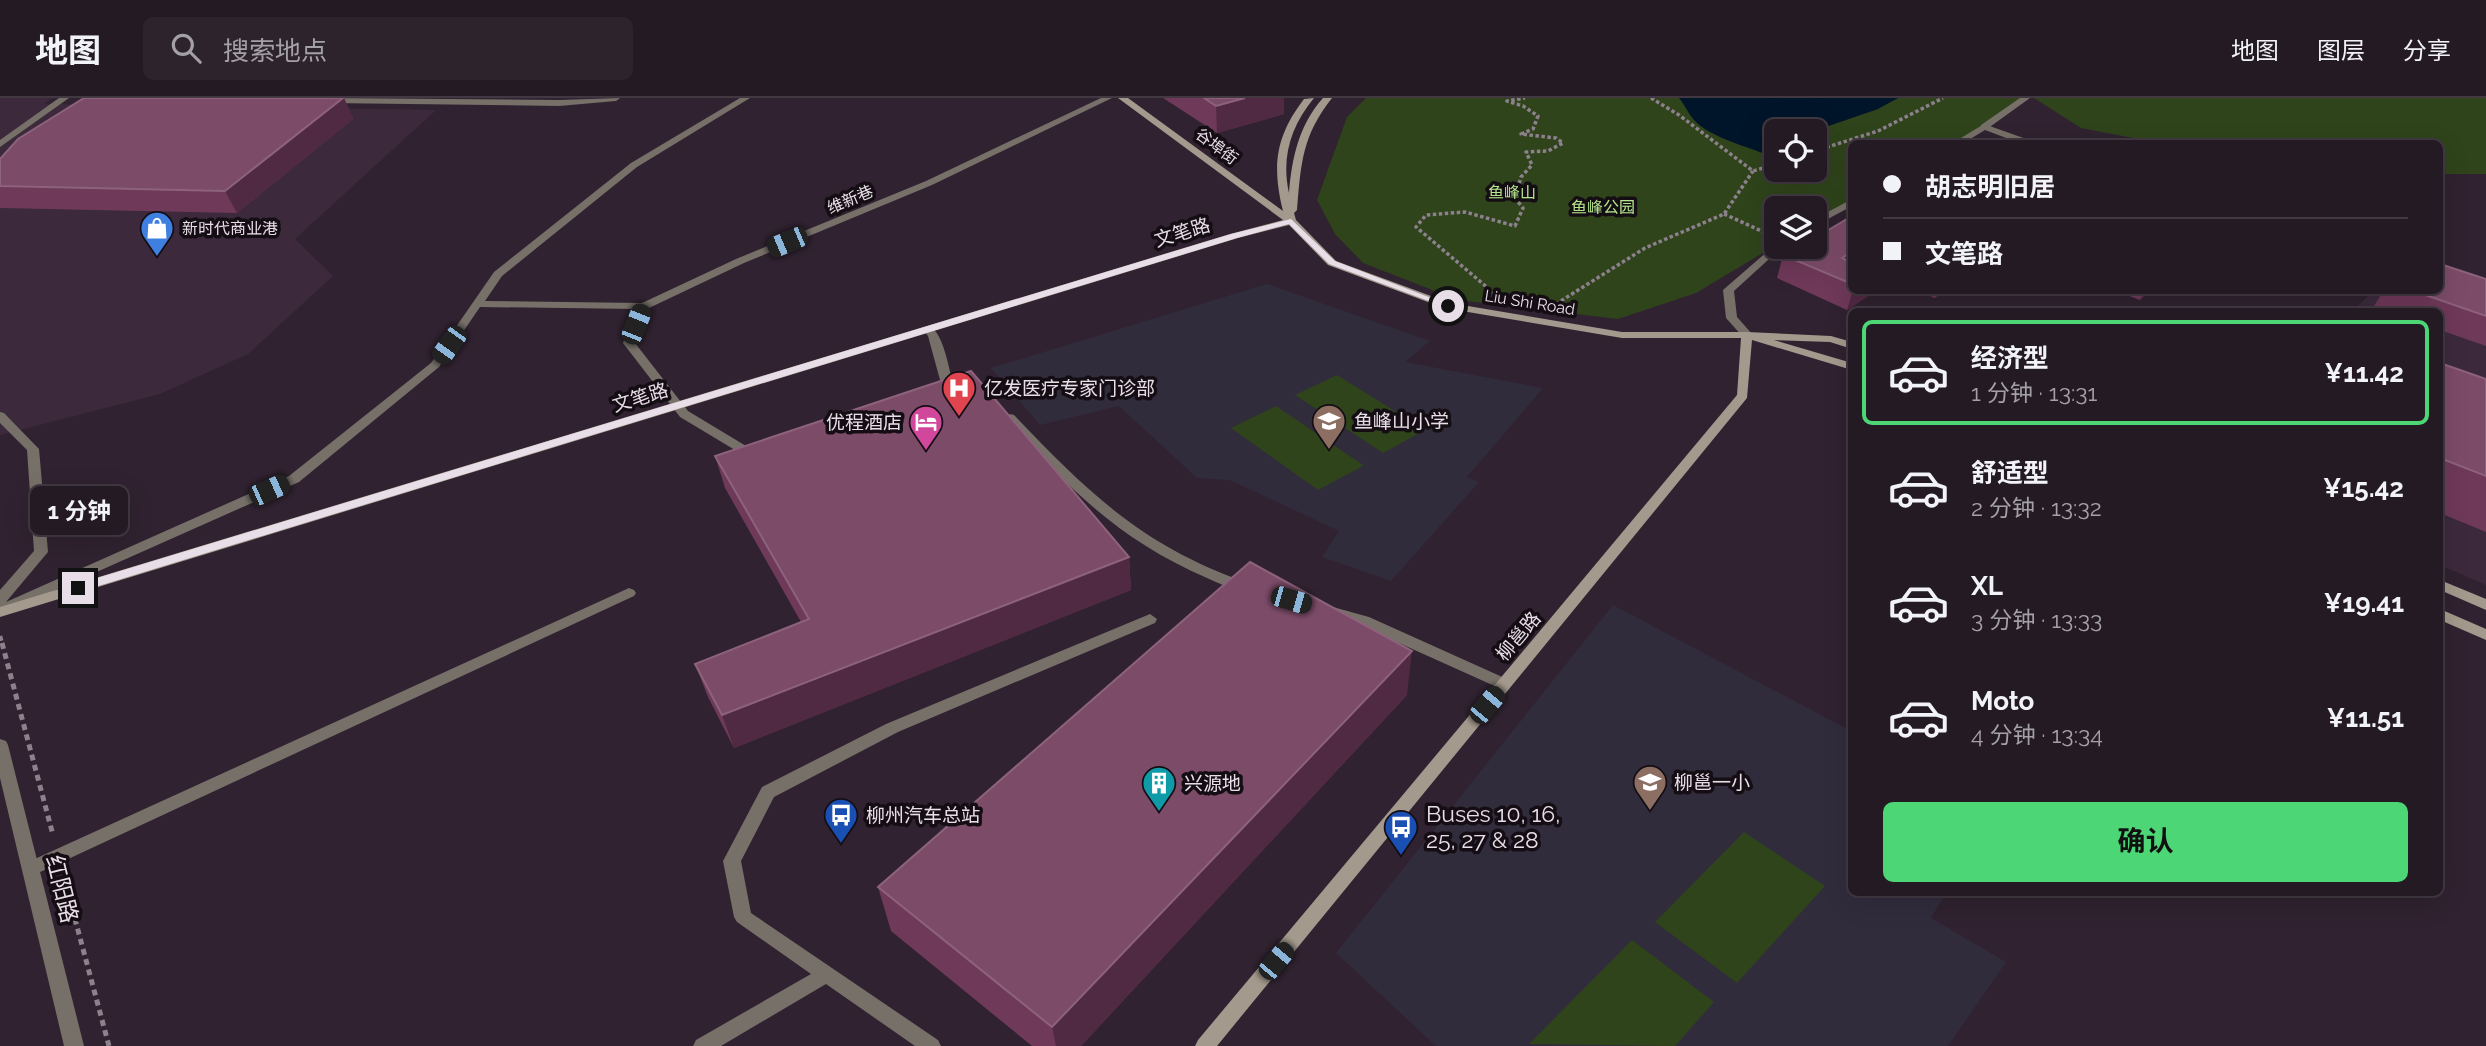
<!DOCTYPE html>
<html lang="zh">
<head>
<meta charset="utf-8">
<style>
	body { margin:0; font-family:Raleway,"Noto Sans SC",sans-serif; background:#2c232c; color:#f1f3f6; height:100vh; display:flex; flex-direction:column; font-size:26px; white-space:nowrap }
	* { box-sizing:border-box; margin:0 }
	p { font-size:23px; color:#a3a1a6 }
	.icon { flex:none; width:38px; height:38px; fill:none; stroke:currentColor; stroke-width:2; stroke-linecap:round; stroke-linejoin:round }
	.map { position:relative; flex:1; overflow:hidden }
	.side { position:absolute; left:1848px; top:210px; width:595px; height:588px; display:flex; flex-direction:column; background:#241a24; border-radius:10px; box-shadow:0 7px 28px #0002,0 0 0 2px #413841 }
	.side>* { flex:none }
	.hud { position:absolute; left:1848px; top:42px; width:595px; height:154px; border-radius:10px; box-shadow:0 7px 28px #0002,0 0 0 2px #413841; display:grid; align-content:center; height:154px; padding:0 35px; background:#241a24 }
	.buttons { position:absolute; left:1764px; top:21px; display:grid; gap:14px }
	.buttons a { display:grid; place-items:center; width:63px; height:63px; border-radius:10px; background:#241a24; box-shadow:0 7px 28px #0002,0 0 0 2px #413841; font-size:35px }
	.end { position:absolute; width:32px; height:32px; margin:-16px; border:9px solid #e8dee8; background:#111; box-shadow:0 0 0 4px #111 }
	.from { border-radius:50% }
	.bubble { position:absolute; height:49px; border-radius:10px; background:#241a24; box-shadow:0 7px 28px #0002,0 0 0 2px #413841; font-size:23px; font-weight:700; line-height:49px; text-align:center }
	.car { position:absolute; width:21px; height:42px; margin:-21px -10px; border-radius:9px; box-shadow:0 0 5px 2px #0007; background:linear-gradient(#222 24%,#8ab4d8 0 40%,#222 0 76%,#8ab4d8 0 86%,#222 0) }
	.hud b { display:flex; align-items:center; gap:24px; height:66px; font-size:26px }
	.hud b+b { border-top:2px solid #413841 }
	.hud i { width:18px; height:18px; background:#f1f3f6 }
	ul { padding:12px 0 0; list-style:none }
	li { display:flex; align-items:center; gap:21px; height:105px; margin:0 14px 10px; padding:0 21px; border:4px solid transparent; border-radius:10px }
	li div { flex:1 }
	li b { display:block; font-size:26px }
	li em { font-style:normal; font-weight:700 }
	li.selected { border-color:#4cd676 }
	li>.icon { width:63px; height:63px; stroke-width:1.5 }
	.cta { display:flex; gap:14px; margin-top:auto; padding:14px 35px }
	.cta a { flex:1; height:80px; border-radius:10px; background:#4cd676; color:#111; font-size:28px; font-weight:700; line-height:80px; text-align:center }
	header { display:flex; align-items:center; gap:42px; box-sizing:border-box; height:98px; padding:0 35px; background:#241a24; border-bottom:2px solid #413841 }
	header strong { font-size:33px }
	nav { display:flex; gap:38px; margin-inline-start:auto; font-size:24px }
	.search { width:490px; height:63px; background:#2c232c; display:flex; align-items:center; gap:18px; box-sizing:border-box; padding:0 24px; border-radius:10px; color:#a3a1a6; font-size:26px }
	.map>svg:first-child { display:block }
	.built { fill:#3c2a3c }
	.education { fill:#312c3c }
	.green { fill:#2f441b; fill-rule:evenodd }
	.water { fill:#00152a }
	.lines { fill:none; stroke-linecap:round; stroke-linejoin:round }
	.path-far2 { stroke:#8d818d; stroke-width:3.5; stroke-dasharray:3.5 2.5; stroke-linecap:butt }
	.path-far1 { stroke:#8d818d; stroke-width:4.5; stroke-dasharray:5 3.5; stroke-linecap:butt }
	.path { stroke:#8d818d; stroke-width:5; stroke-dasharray:6 4.5; stroke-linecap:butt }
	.lane { fill:#767068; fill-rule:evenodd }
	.street { fill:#767068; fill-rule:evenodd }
	.secondary { fill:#a3998c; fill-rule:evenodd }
	.wall { fill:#6f3959 }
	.shaded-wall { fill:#502942 }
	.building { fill:#7c4b68; stroke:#8d627c; stroke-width:2 }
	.route { fill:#e8dee8 }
	.labels { text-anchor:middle; stroke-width:7; stroke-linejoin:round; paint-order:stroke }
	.far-street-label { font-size:16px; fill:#e8dee8; stroke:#140e14 }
	.far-park-label { font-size:16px; fill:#b5e48d; stroke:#140e14 }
	.far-poi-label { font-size:16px; fill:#e8dee8; stroke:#140e14; text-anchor:start }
	.street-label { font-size:19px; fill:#e8dee8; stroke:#140e14 }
	.poi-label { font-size:19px; fill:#e8dee8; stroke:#140e14; text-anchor:start }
	.near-poi-label { font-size:23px; fill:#e8dee8; stroke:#140e14; text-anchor:start }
	.near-street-label { font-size:23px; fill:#e8dee8; stroke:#140e14 }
</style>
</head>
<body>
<header>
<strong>地图</strong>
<div class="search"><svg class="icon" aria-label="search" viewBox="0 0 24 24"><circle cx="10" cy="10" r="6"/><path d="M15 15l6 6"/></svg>搜索地点</div>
<nav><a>地图</a><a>图层</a><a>分享</a></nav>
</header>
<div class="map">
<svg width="2486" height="948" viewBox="0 0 2486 948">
	<rect width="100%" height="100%" fill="#302230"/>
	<path class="built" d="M0,0H52L44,6L436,12L295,141L333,178L248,256L160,296L0,337Z
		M2440,192L2486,206V487L2440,467V214H2352L2373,193Z"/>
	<path class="education" d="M1267,186L1430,243L1405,264L1543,290L1467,379L1479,384L1391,483L1322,459L1339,433L1230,382L1197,380L1119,308L1040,327L991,270Z
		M1613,507L1851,633L1852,794L1946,795L1931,820L2006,864L1948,948H1436L1336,855Z"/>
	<path class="green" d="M1366,0H2025L1955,45L1852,46L1851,104L1815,125V110H1776V147L1696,195L1618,221L1458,202L1363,165L1335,136L1317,102L1347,19ZM1776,33H1815V72H1776Z
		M2034,0H2486V76H2440V46L2159,45L2081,30Z
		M1337,277L1425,332L1383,355L1295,297Z
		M1276,308L1363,367V368L1318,392L1231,330Z
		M1744,734L1825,788L1737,885L1655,824Z
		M1632,842L1714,904L1675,948L1529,946Z"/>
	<path class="water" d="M1679,0H1898L1878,11L1814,33H1776V53L1768,57C1748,49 1710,39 1695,23C1689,17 1685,7 1679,0Z"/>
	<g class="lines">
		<path class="path-far2" d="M1651,0L1679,17L1753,73L1776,66
			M1815,53L1878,33L1943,0
			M1724,116L1768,136
			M1495,196L1416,129L1426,117L1465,114L1515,128L1523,110L1515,100L1521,79L1532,67L1526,54L1548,53L1563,45L1556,40L1521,36L1533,31L1538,18L1523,8L1507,3L1525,0
			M1556,206L1645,150L1724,116L1753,73"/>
		<path class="path-far1" d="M0,538L2,546"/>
		<path class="path" d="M2,545L53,737
			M64,780L109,948"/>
		<path class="lane" d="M59,0H69L0,49V42Z
			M740,0H750L637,69L502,178L485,203L642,205L736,161L926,83L1101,0H1112L932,87L744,165L649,210L635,245L688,313L756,354H761L763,357L761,360L750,361L680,319L623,245L637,211L480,209L439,269L299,384L0,517V506L2,505L0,506V492L34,453L27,352L0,325V314L4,315L39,351L48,454L6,504L289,378L431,265L494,174L631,65Z
			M2020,0H2030L1987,31H1981V27Z
			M929,228C945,235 950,278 955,295L950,299H942L940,296L943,293L928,238L923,231Z
			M629,490L634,492L636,495L634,498L38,775L32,777L26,775L23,770L26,765Z
			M1150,516L1157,521L1155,525L898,634L774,699L741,763L751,815L938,942L941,948H915L826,886L721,948H693L696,942L811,876L737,824L734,819L723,763L762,689L886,626Z"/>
		<path class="street" d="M325,0L559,2L620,0L616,3L559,8L327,5L323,2Z
			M1984,26L2035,44L2036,46H2022L1985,32L1962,46H1951Z
			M1852,101V108L1815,128V121Z
			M1776,146V149H1781L1780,151L1734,193L1737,219L1753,237L1751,239H1743L1726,220L1723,192Z
			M1010,316L1014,317C1088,395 1144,449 1248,485L1250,488L1248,491C1236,495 1219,485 1207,480C1119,442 1070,391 1006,323L1004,320Z
			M1333,509L1369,519L1509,582L1512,586L1509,590H1499L1359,527L1328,518L1326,514L1328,510Z
			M0,641L6,643L8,647L84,948H64L0,680Z"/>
		<path class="secondary" d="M1118,0H1128L1283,113C1272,68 1275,39 1304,1L1314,0C1291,28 1281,59 1289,95C1292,59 1299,27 1323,0H1332C1302,38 1301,65 1297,112L1294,115L1296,122L1336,163L1450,205L1622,234H1747L1831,238L1852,244V251L1830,244L1774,242L1852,265V272L1752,242L1747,300L1217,948H1195L1198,942L1737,297L1741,240H1622L1444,210L1328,167L1289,127L1238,140L0,519V509L1230,136L1283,122Z
			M2440,482L2486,501V512L2440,492Z
			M2440,511L2486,531V542L2440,522Z"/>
	</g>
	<path class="wall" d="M344,0L353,21L237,115L0,110V61Z
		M1163,0H1284V16L1217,35Z
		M1852,118V192H1870L1868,198L1847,212L1777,180L1783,157L1835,129Z
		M2486,181V248L2440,232V214H2388L2374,208L2384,192H2440Z
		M1916,192H1945L1935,200Z
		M2114,192H2151L2140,202Z
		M2440,265L2486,281V434L2440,415Z
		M715,358L1129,459L1131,492L734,650L708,599L695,566L801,524L725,390Z
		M1407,597L1081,948H1032L891,833L878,789Z"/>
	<path class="shaded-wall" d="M344,0L353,21L237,115L225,93Z
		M1245,0H1284V16L1217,35L1216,8Z
		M1852,154V173L1842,160Z
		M1853,192H1870L1868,198L1847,212Z
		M1938,192H1945L1935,200Z
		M2145,192H2151L2140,202Z
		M1129,459L1131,492L734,650L722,617Z
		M1412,553L1407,597L1081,948H1056L1052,929Z"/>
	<path class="building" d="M84,0H343L225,93L0,88V61L18,41Z
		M1204,0H1245L1216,8Z
		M1852,118V154L1842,160L1852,165V186L1783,157L1798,149H1815V140Z
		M2440,166L2486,181V218L2411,192H2440Z
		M2440,265L2486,281V378L2440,360Z
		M971,273L1129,459L722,617L695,566L809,521L715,358Z
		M1250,464L1412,553L1052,929L878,789Z"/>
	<path class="route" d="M1291,121L1335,163L1452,208L1445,209L1329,166L1289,126L1237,140L82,493H74L72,490L74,487L1231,136Z"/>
	<defs>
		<symbol id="shop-pin" viewBox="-11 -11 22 30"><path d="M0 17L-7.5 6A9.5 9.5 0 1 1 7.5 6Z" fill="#3f7fe0" stroke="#140e14"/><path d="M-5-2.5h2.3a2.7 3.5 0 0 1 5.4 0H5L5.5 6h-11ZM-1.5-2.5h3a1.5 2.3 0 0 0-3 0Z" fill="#fff"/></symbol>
		<symbol id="hospital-pin" viewBox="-11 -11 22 30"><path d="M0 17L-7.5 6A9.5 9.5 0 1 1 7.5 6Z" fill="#e0444e" stroke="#140e14"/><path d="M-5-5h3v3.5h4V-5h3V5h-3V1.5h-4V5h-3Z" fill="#fff"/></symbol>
		<symbol id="school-pin" viewBox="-11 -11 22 30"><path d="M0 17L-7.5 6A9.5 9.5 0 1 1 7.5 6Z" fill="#8d6e63" stroke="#140e14"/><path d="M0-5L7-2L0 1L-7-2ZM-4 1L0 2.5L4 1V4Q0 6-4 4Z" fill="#fff"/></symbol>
		<symbol id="hotel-pin" viewBox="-11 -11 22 30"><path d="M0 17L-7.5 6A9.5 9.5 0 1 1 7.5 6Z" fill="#d1479c" stroke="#140e14"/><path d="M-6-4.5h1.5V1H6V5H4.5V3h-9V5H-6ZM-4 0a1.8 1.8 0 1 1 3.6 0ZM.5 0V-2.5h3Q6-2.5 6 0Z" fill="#fff"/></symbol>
		<symbol id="building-pin" viewBox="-11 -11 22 30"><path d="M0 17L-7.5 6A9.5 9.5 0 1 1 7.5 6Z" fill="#0f9aa8" stroke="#140e14"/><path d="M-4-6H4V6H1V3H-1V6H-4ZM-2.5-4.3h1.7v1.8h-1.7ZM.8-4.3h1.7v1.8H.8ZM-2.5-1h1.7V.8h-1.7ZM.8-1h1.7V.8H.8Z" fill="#fff"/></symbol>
		<symbol id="bus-pin" viewBox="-11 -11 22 30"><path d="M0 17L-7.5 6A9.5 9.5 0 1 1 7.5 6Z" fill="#1a4fb4" stroke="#140e14"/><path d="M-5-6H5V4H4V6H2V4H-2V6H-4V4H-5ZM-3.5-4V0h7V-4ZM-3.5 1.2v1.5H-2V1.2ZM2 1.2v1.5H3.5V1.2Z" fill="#fff"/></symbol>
	</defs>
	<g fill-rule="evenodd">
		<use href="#shop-pin" x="138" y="111" width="38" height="52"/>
		<use href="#hospital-pin" x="940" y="271" width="38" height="52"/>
		<use href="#school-pin" x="1310" y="304" width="38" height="52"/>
		<use href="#hotel-pin" x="907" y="305" width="38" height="52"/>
		<use href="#school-pin" x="1631" y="665" width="38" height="52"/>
		<use href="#building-pin" x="1140" y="666" width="38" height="52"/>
		<use href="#bus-pin" x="822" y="698" width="38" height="52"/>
		<use href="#bus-pin" x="1382" y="710" width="38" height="52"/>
	</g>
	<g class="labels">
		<g class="far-street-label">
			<text transform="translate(1217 48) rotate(37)" y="6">谷埠街</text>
			<text transform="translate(850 101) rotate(-23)" y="6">维新巷</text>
			<text transform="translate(1530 204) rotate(9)" y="6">Liu Shi Road</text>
		</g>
		<g class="far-park-label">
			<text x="1512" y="100">鱼峰山</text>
			<text x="1603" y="115">鱼峰公园</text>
		</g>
		<g class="far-poi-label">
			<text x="182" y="136">新时代商业港</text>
		</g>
		<g class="street-label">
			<text transform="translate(1182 134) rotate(-17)" y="7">文笔路</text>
			<text transform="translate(640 299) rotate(-17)" y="7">文笔路</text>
			<text transform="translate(1518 538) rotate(-50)" y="7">柳邕路</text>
		</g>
		<g class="poi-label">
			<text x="984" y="297">亿发医疗专家门诊部</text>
			<text x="1354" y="330">鱼峰山小学</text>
			<text x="902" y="331" text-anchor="end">优程酒店</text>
			<text x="1674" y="691">柳邕一小</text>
			<text x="1184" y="692">兴源地</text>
			<text x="866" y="724">柳州汽车总站</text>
		</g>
		<g class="near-poi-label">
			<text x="1426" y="724">Buses 10, 16,<tspan x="1426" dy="26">25, 27 &amp; 28</tspan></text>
		</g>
		<g class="near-street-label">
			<text transform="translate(62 791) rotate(76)" y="8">红阳路</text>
		</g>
	</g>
</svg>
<div class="buttons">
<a><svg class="icon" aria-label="locate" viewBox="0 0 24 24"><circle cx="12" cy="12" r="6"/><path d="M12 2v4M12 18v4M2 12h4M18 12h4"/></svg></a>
<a><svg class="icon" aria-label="layers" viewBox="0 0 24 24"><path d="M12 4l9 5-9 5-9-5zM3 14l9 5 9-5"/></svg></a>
</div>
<i class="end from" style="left:1448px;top:208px"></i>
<i class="end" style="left:78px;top:490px"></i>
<div class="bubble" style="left:30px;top:388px;width:98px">1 分钟</div>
<i class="car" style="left:787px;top:144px;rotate:247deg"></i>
<i class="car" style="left:636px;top:226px;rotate:22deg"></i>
<i class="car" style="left:449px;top:247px;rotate:216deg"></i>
<i class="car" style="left:269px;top:392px;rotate:66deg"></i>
<i class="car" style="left:1291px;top:502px;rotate:106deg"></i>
<i class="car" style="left:1487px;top:607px;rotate:40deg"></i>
<i class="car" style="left:1276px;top:863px;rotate:40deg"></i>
<div class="hud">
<b><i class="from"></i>胡志明旧居</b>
<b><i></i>文笔路</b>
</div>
<section class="side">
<ul>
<li class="selected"><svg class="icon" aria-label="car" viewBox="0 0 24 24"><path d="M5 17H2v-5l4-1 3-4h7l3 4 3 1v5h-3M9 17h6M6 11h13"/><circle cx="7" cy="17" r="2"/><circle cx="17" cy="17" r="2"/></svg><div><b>经济型</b><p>1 分钟 · 13:31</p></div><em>¥11.42</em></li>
<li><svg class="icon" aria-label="car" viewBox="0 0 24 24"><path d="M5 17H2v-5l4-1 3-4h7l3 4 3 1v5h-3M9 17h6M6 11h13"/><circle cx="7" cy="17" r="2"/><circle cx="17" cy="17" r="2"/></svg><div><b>舒适型</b><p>2 分钟 · 13:32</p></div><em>¥15.42</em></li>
<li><svg class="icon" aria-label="car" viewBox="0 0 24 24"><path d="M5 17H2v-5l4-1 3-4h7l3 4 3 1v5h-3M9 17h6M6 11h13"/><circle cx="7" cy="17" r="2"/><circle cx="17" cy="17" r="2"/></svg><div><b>XL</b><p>3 分钟 · 13:33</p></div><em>¥19.41</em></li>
<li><svg class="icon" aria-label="car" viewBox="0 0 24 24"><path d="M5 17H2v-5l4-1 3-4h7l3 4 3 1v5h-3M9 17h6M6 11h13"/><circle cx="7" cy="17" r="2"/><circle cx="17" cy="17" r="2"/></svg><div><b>Moto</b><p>4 分钟 · 13:34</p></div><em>¥11.51</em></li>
</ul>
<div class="cta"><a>确认</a></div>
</section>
</div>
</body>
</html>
